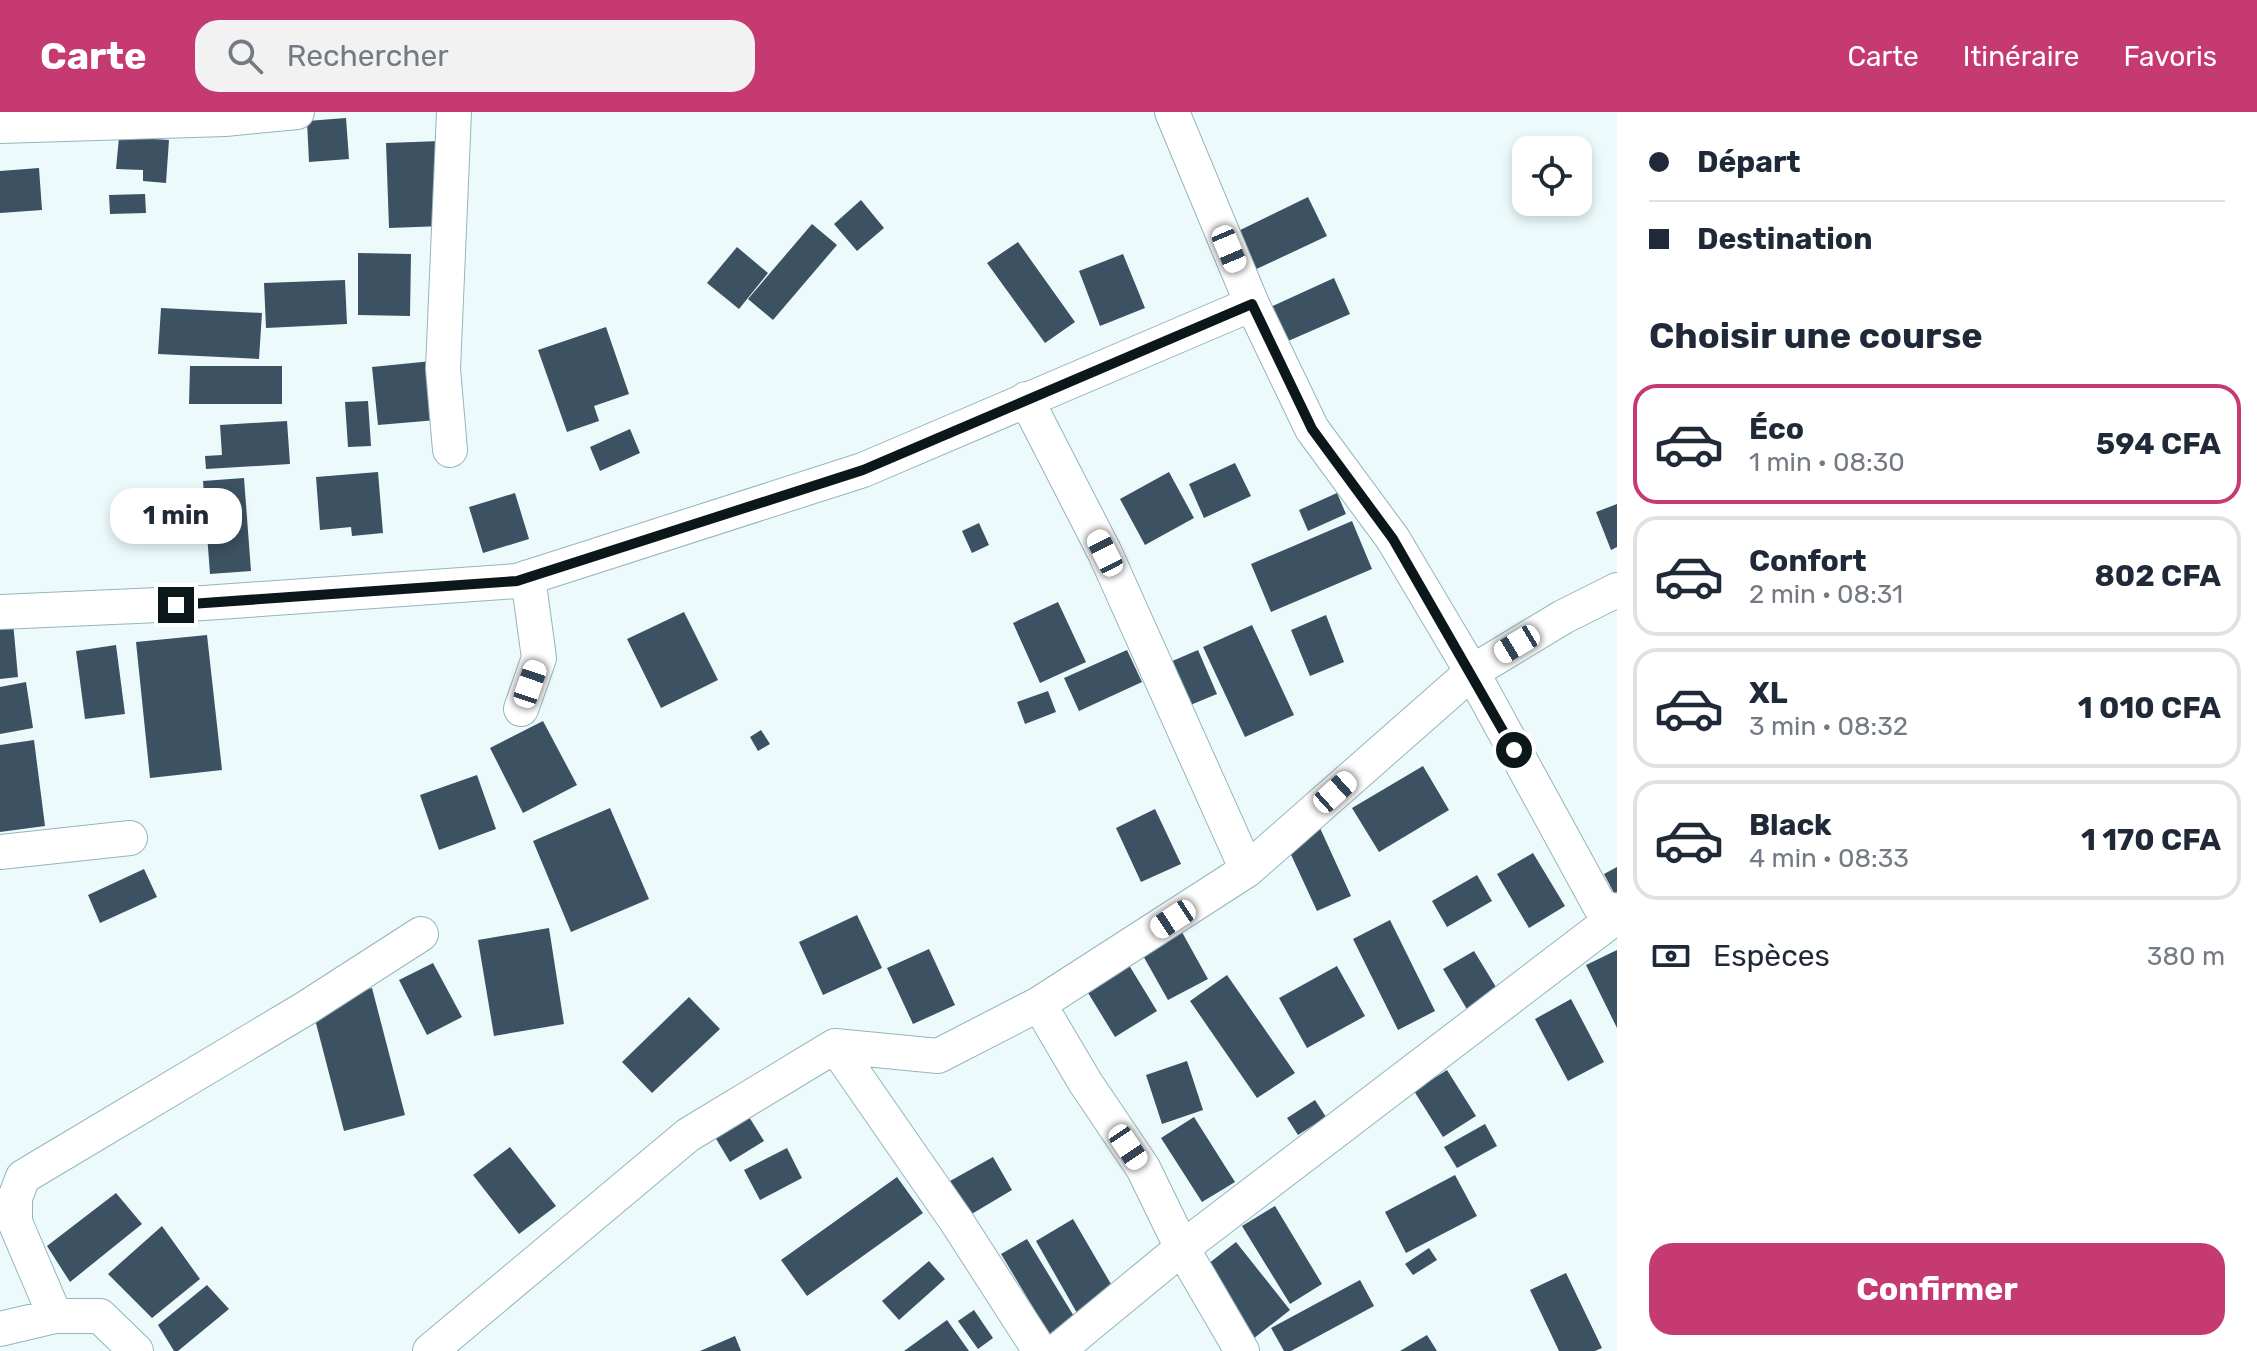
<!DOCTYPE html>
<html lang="fr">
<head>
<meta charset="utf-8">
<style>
	body { margin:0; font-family:Rubik,sans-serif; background:#f2f2f3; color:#1f2937; height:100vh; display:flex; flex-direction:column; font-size:30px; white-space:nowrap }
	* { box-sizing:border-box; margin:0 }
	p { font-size:26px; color:#747a83 }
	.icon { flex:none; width:44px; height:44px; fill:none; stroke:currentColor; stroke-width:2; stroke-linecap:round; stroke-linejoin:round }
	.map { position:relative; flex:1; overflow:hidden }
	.drawer { display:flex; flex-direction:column; background:#fff; width:640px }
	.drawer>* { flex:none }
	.hud { display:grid; align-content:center; height:176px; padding:0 32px; background:#fff }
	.tools { position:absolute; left:1512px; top:24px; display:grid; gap:16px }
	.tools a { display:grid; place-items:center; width:80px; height:80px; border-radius:16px; background:#fff; box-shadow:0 4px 12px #0003; font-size:40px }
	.end { position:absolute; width:36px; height:36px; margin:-18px; border:10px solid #0b171a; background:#fff; box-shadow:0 0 0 4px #fff }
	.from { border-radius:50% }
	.bubble { position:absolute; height:56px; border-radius:24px; background:#fff; box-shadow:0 4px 12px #0003; font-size:26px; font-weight:700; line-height:56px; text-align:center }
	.car { position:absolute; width:24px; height:48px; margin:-24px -12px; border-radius:10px; box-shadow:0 0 6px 2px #0007; background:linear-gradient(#fff 24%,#345 0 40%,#fff 0 76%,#345 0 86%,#fff 0) }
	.hud b { display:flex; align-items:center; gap:28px; height:76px; font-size:30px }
	.hud b+b { border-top:2px solid #e0e1e3 }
	.hud i { width:20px; height:20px; background:#1f2937 }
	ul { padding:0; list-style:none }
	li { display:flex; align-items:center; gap:24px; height:120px; margin:0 16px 12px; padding:0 16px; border:4px solid #e0e1e3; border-radius:24px }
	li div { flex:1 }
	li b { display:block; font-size:30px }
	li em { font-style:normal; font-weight:700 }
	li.active { border-color:#c53a71 }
	li>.icon { width:72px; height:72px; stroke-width:1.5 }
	h2 { padding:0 32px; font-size:36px; line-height:96px }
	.pay { display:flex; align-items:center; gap:20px; height:88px; padding:0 32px; font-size:30px }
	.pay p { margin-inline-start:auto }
	.action { display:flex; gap:16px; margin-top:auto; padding:16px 32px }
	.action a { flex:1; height:92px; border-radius:24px; background:#c53a71; color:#fff; font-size:32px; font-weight:700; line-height:92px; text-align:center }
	header { display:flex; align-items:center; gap:48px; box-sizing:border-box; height:112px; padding:0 40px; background:#c53a71; color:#fff }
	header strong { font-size:38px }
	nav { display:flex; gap:44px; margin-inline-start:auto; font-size:28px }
	.search { width:560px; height:72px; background:#f2f2f3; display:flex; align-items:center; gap:20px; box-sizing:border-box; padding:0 28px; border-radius:24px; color:#747a83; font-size:30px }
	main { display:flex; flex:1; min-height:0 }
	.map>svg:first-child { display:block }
	.building { fill:#3c5161 }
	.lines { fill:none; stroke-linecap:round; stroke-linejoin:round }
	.minor-casing { stroke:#94b5bc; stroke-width:36 }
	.minor { stroke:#fff; stroke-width:34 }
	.route { stroke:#0b171a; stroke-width:10 }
</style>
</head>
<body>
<header>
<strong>Carte</strong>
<div class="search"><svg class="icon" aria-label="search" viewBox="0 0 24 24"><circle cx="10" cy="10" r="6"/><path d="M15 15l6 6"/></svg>Rechercher</div>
<nav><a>Carte</a><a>Itinéraire</a><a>Favoris</a></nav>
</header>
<main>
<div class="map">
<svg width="1617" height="1239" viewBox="0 0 1617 1239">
	<rect width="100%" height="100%" fill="#ecfafc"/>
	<path class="building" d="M346,6L349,47L309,50L307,9Z
		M119,25L169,28L166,71L143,69V58L116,57Z
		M441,29L443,114L389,116L386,31Z
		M39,56L42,98L0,101V59Z
		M145,82L146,101L110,102L109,83Z
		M1308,85L1327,124L1246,162L1228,124Z
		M861,88L884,116L857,139L834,112Z
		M812,112L837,133L773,208L748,187Z
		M1018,130L1075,210L1045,231L987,151Z
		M737,135L768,161L739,197L707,171Z
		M358,141L411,142L410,204L358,203Z
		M1123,142L1145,196L1100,214L1079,159Z
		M1334,166L1350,202L1279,233L1262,199Z
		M345,168L347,212L266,216L264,171Z
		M161,196L262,201L259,247L158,242Z
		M606,215L629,282L594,294L599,309L567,320L538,238Z
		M432,249L437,308L378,313L372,255Z
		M190,254H282V292H189Z
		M368,289L371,334L348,335L345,290Z
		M287,309L290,352L206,357L205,344L222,343L220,313Z
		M630,317L640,341L600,359L590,335Z
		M1235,351L1251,384L1204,406L1189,372Z
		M378,360L383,421L352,424L351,415L320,418L316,365Z
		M1169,360L1194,406L1145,433L1120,387Z
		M244,366L251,459L210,462L203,369Z
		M515,381L529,427L483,441L469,395Z
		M1337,381L1346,402L1308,419L1299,398Z
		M1617,392V435L1611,438L1596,400Z
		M1352,409L1372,457L1271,500L1251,452Z
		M979,411L989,433L972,441L962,419Z
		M1058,490L1086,550L1040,571L1013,511Z
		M12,499L18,565L0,567V501Z
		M684,500L718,568L661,596L627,527Z
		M1326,503L1344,550L1310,564L1291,518Z
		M1252,513L1294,603L1245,625L1203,535Z
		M207,523L222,658L150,666L136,530Z
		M116,533L125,602L85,607L76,539Z
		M1127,538L1142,570L1079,599L1064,566Z
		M1198,538L1217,582L1188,594L1170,550Z
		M26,570L33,616L0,622V575Z
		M1048,579L1056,600L1025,612L1017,590Z
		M543,609L577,673L523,701L490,636Z
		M761,618L770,632L758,639L750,625Z
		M34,628L45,714L0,720V633Z
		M1423,654L1449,698L1379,740L1352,696Z
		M477,663L496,717L439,738L420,683Z
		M610,696L649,787L571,820L533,729Z
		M1155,697L1181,752L1141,770L1116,716Z
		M1315,705L1351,784L1317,799L1281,721Z
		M1533,741L1565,794L1529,816L1497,762Z
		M1617,755V780L1614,781L1604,762Z
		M144,757L157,785L100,811L88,783Z
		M1477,763L1492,789L1447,815L1432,789Z
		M1168,795L1208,867L1168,888L1128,817Z
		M857,803L882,856L823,883L799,830Z
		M1390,808L1435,899L1398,918L1353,827Z
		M549,816L564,912L494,924L478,828Z
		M1113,827L1157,899L1115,925L1071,853Z
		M929,837L955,893L913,912L887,856Z
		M1617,838V916L1586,853Z
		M1474,839L1499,880L1468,899L1443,857Z
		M433,851L462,905L427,923L399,868Z
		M1337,854L1365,904L1307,936L1279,886Z
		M1227,863L1295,961L1257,986L1190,889Z
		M372,876L405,1003L344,1019L311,892Z
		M689,885L720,917L652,981L622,950Z
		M1571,887L1604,950L1568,969L1535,907Z
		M1187,949L1203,998L1162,1012L1146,963Z
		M1447,958L1476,1004L1443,1025L1414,979Z
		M1315,988L1326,1005L1298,1023L1287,1006Z
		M746,1000L764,1029L730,1050L712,1020Z
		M1194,1005L1235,1070L1202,1090L1161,1026Z
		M1485,1012L1497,1034L1457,1056L1444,1035Z
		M510,1035L556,1094L519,1122L473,1063Z
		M787,1036L802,1066L760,1088L744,1058Z
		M993,1045L1012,1078L970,1103L950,1069Z
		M1455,1063L1477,1104L1406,1141L1385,1100Z
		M897,1065L923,1101L807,1184L781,1148Z
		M116,1081L142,1112L70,1170L47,1134Z
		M1275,1094L1322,1172L1290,1192L1242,1114Z
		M1073,1107L1115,1179L1077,1201L1036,1129Z
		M162,1114L200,1167L152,1206L108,1162Z
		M1027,1127L1075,1206L1049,1222L1001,1142Z
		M1236,1130L1290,1198L1253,1227L1199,1159Z
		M1429,1136L1437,1148L1413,1163L1405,1152Z
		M929,1149L945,1167L899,1208L882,1189Z
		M1566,1161L1602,1236L1595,1239H1559L1530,1178Z
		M1360,1168L1374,1194L1291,1239H1284L1271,1216Z
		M207,1173L229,1197L178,1239H174L158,1213Z
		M974,1198L993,1226L978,1237L958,1209Z
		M947,1208L969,1239H904Z
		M1427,1223L1437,1239H1400Z
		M735,1224L741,1239H700Z"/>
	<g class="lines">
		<defs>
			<path id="minor" d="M1172,0L1252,192L1312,317L1393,427L1472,560L1600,794L1617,800
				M0,14L225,7L297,0
				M1026,287L1105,441L1247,758
				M450,338L443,257L454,0
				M0,500L204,491L517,469L863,358L1252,192
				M521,597L539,546L528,465
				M0,740L130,726
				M1039,892L1085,970L1143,1056L1182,1136L1242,1239
				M835,934L957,1110L1040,1239
				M55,1204L15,1110V1086L23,1065L306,896L421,822
				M0,1217L55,1204H100L136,1239
				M430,1239L688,1023L835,934L938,944L1039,892L1247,758L1472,560L1563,505L1617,478
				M1057,1239L1182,1136L1617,804"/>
		</defs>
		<use href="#minor" class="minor-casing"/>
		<use href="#minor" class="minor"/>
	</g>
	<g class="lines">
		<path class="route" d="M176,493L517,469L863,358L1252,192L1312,317L1393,427L1514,638"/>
	</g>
</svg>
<div class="tools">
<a><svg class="icon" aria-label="locate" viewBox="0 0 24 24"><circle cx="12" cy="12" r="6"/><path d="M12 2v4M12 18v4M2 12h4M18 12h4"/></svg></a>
</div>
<i class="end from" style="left:1514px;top:638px"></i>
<i class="end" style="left:176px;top:493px"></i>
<div class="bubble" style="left:110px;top:376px;width:132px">1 min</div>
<i class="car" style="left:1229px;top:137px;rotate:157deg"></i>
<i class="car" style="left:1105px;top:441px;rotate:333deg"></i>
<i class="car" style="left:1517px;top:532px;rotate:239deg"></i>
<i class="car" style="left:530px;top:572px;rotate:19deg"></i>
<i class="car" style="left:1335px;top:680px;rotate:48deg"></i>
<i class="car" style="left:1173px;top:807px;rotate:237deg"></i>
<i class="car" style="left:1128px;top:1035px;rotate:146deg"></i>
</div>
<section class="drawer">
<div class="hud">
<b><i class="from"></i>Départ</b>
<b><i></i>Destination</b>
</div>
<h2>Choisir une course</h2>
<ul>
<li class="active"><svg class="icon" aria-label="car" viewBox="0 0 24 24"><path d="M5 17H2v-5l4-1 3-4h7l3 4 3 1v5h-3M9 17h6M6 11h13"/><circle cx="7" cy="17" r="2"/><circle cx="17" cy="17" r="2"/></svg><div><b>Éco</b><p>1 min · 08:30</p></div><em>594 CFA</em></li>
<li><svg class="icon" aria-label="car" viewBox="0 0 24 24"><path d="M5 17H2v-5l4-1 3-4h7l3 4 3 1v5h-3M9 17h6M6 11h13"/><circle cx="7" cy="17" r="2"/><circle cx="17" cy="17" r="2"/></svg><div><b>Confort</b><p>2 min · 08:31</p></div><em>802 CFA</em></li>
<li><svg class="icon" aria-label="car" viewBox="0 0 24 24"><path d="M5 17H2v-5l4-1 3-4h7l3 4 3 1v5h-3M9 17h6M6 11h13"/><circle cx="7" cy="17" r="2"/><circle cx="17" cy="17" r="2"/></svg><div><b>XL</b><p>3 min · 08:32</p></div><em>1 010 CFA</em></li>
<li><svg class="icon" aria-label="car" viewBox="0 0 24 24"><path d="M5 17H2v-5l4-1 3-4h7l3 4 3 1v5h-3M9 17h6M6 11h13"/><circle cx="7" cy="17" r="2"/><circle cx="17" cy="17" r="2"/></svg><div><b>Black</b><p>4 min · 08:33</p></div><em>1 170 CFA</em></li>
</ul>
<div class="pay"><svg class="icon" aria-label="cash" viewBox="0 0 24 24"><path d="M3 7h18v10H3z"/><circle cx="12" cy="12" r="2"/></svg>Espèces<p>380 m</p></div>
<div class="action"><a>Confirmer</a></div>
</section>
</main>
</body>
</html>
